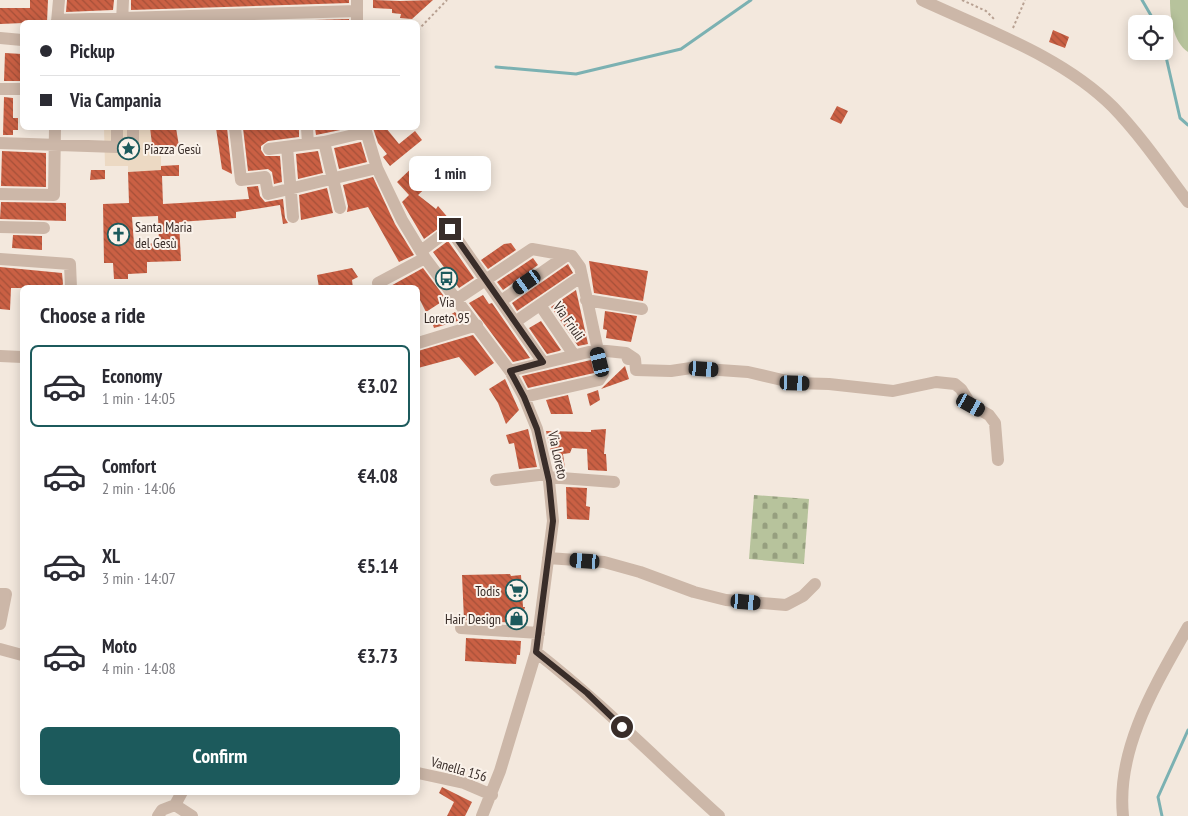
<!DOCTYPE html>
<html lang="en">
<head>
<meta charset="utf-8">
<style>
	body { margin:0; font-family:"PT Sans Narrow",sans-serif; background:#f7f7f7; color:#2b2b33; height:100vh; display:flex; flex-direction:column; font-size:19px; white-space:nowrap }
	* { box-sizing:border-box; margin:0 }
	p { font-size:16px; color:#7c7c81 }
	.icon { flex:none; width:28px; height:28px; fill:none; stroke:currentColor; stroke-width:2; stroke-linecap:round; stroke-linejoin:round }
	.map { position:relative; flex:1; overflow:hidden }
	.sheet { position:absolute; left:20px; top:285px; width:400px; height:510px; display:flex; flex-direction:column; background:#fff; border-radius:8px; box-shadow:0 2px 12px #0003 }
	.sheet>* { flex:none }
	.top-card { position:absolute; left:20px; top:20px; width:400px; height:110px; border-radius:8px; box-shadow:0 2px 12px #0003; display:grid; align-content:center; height:110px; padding:0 20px; background:#fff }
	.controls { position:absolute; left:1128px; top:15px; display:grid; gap:10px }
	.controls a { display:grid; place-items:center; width:45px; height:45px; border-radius:8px; background:#fff; box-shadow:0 2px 12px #0003; font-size:25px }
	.end { position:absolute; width:22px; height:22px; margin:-11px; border:6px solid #392d29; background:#fff; box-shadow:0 0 0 2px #fff }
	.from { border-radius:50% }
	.bubble { position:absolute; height:35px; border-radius:8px; background:#fff; box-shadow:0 2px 12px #0003; font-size:16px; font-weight:800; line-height:35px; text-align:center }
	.car { position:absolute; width:15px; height:30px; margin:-15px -8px; border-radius:6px; box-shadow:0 0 4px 1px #0007; background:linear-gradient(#222 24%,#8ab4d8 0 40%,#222 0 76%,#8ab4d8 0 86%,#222 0) }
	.top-card b { display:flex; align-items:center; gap:18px; height:48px; font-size:19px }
	.top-card b+b { border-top:1px solid #e1e1e2 }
	.top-card i { width:12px; height:12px; background:#2b2b33 }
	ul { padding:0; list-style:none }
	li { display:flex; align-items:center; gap:15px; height:82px; margin:0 10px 8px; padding:0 10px; border:2px solid transparent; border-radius:8px }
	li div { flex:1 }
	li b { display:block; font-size:19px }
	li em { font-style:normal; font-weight:800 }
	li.on { border-color:#1c5a5c }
	li>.icon { width:45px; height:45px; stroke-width:1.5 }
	h2 { padding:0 20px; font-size:22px; line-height:60px }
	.primary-button { display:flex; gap:10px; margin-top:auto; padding:10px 20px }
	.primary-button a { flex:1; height:58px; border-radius:8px; background:#1c5a5c; color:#fff; font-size:20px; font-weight:800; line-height:58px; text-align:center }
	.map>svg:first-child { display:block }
	.grass { fill:#b7c39c }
	.cemetery { fill:url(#cemetery-stones) }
	.plaza { fill:#ecd9c3 }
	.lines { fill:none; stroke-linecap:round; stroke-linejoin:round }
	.stream { stroke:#7bb1b2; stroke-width:3 }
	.building { fill:url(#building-back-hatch); fill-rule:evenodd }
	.path { stroke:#b8a192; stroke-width:2; stroke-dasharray:2.5 2.5; stroke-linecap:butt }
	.minor { stroke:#ccb7a8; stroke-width:12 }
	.route { stroke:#392d29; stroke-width:6 }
	.labels { text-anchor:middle; stroke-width:4; stroke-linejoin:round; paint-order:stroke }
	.poi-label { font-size:14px; fill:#392d29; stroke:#faf2ea; text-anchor:start }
	.street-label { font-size:14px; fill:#392d29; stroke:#faf2ea }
</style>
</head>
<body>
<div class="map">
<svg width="1188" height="816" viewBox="0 0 1188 816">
	<defs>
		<pattern id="cemetery-stones" width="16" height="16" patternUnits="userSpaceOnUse" patternTransform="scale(1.25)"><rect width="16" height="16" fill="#b7c39c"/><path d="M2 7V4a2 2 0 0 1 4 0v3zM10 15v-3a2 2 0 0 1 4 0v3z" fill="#969f7f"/></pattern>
		<pattern id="building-back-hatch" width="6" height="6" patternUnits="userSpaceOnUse" patternTransform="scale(1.25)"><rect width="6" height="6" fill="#ca6044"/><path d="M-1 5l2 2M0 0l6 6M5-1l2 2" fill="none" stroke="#a55039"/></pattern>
	</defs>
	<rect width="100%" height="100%" fill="#f3e8dd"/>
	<path class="grass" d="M1170,0H1188V52C1173,42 1170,18 1170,0Z"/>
	<path class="cemetery" d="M754,495L809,499L804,564L749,559Z"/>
	<path class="plaza" d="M104,128H150L153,156L161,155V170L128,172V166H105Z"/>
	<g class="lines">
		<path class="stream" d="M1142,0L1156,24
			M1164,48L1180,118L1188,125
			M496,67L576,74L681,49L751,0
			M1162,816L1158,797L1188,730"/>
	</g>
	<path class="building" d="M30,0H48L47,22L0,24V8H30Z
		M67,0H114L113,10L66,12Z
		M131,0H349V3L131,10Z
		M373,0L400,1L433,0L412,19L400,18L401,14L392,13V9L373,8Z
		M349,19V22H245Z
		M1053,30L1069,37L1065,48L1049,42Z
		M5,53L22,54V81H4Z
		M4,97L13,98V118H18V130H13V135H3Z
		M837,106L848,111L841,124L830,119Z
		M150,128H176L179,146L153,152Z
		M216,128H227L232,174L222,169Z
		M243,128H299V137L268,141L261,146V150L265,156H280L282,182L274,184L272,172L268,169L248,171Z
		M315,128H350L316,135Z
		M373,128H386L399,144L415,131L422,140L390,166L383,157L387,154L378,143Z
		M361,142L367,162L339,169L334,148Z
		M2,151L46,153V187L1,186Z
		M318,151L323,173L298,179L296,154Z
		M417,163L433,181L418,195L436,209L438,206L450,220L424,239L402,202L409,195L397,182Z
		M179,165V176H162L163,204L249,199L247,187L258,186L260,196L265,202L283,199L285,218L288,223L283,224L280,205L236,212V218L179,222L181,261L147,262V273L128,274V279H114L113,263H104L103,204L129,203L128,172L161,170V166ZM158,216L159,243L134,244L132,217Z
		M91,170H105V179L90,180Z
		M373,177L395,224L414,255L399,262L368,207L347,212L348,206L343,185Z
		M327,188L333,213L301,220L299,195Z
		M1,202L66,203V221L0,219Z
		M13,235L42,236V250L12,248Z
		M448,241L474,278L459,288L433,252Z
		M511,243L516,250L488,269L481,260L504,244Z
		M533,258L538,265L503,290L497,282Z
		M589,261L648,271L643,301L594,293Z
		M568,264L573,273L517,311L512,303Z
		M0,267L62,273L63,284L61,288H11L10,310L0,309Z
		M352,268L358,277L352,280L353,288H319L317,275Z
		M423,268L446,299L426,312L418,296V288H387Z
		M576,290L588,344L578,346L551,307Z
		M483,295L489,304L492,303L530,358L513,362L472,307L469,303Z
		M605,311L637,316L631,342L606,338L607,330L603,329Z
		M455,312L461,320L434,328L433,325Z
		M541,321L561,350L559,351L547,354L529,328Z
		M473,335L494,363L475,376L459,357L418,368V351Z
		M591,360L594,373L528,388L522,376Z
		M625,366L629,379L601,389Z
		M505,379L519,410L506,424L498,403L489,389Z
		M598,390L600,400L590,406L587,394Z
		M568,395L573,414H551L546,400Z
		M528,429L537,467L519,469L514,443L509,444L506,435Z
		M606,429L604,454H606L607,471L588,470L587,449L572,448L570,453L563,454L565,469H555L546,431L591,432V430Z
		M566,487L587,488L586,506L590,507L589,520L567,519Z
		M510,574L511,576L521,575L523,607H525L521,623L464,620L462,575Z
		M466,638L521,641L520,655H517L516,664L465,661Z
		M442,787L472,802L465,816H447L454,802L439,793Z"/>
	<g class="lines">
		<path class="path" d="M962,0L986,11L994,19
			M1013,28L1025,0
			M418,30L447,0"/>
		<path class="minor" d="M357,0V22
			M922,0C986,30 1062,56 1113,107C1141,136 1164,170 1188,202
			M57,20L357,11
			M57,22L59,0
			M122,22L123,0
			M0,38L22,40
			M0,89H22
			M117,128V147H133V128
			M235,128L241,180L265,177L268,194L377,168
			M307,128L308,144
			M365,128L377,168L402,220L425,258L510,371L524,397L537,429L549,481L553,521L536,652L500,771L482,816
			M324,142L340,208
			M0,143L117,147
			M287,147L293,217
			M269,149L324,142L366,132
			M0,194L54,195L55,128
			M0,227L44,228
			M421,251L450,229L543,362
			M0,259L70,264L71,288
			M378,283L425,258
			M457,299L532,249L572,256L580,267L603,374L599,380L524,397
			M586,300L642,309
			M501,301L567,255
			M540,305L574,355
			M515,322L582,276
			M418,343L477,325
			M626,353L635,359L636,370L671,371L691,368L748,372L795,383L829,384L893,391L936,382L955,384L961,389L971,405L989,415L995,423L998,460
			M0,356L22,357
			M510,371L597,350L626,353L628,359
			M548,477L614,482
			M496,480L547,474
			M548,558L604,562L640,572L694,592L726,600L786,605L803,596L815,584
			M0,594H6L0,624
			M461,628L539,633
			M0,649L22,655
			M536,652C600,702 658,761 719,816
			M418,773L464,783L492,795
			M175,805L192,816
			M158,816L162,810L175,805L182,792
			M1123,816C1116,748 1156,684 1188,627"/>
	</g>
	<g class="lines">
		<path class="route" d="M450,229L543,362L510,371L524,397L537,429L549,481L553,521L536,652L587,693L622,727"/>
	</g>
	<defs>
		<symbol id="sight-ring" viewBox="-11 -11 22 22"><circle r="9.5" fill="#faf2ea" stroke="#1c5a5c" stroke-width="1.5"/><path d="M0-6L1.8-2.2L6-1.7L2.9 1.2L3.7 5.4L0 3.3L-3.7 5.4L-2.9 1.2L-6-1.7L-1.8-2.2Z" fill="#1c5a5c"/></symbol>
		<symbol id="church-ring" viewBox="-11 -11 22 22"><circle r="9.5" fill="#faf2ea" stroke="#1c5a5c" stroke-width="1.5"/><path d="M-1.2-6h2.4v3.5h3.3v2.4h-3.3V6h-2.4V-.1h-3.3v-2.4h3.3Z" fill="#1c5a5c"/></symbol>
		<symbol id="bus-ring" viewBox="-11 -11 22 22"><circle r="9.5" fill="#faf2ea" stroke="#1c5a5c" stroke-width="1.5"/><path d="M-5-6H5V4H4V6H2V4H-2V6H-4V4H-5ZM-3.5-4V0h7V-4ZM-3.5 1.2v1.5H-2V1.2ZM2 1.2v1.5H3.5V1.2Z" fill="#1c5a5c"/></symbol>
		<symbol id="supermarket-ring" viewBox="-11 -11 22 22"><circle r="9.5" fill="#faf2ea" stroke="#1c5a5c" stroke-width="1.5"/><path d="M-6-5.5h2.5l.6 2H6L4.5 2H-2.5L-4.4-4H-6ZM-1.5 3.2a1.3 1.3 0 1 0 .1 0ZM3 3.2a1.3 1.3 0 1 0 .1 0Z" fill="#1c5a5c"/></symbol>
		<symbol id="shop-ring" viewBox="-11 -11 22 22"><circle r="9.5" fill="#faf2ea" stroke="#1c5a5c" stroke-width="1.5"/><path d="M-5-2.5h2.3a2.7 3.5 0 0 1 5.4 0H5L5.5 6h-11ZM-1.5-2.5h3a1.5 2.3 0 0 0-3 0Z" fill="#1c5a5c"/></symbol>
	</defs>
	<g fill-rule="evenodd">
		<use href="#sight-ring" x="116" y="136" width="25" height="25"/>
		<use href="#church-ring" x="106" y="222" width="25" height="25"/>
		<use href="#bus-ring" x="434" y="266" width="25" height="25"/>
		<use href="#supermarket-ring" x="504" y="578" width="25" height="25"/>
		<use href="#shop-ring" x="504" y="606" width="25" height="25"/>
	</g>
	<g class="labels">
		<g class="poi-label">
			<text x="144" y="154">Piazza Gesù</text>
			<text x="135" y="232">Santa Maria<tspan x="135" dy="16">del Gesù</tspan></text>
			<text x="447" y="307" text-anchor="middle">Via<tspan x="447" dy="16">Loreto 95</tspan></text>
			<text x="500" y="596" text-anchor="end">Todis</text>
			<text x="501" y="624" text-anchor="end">Hair Design</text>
		</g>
		<g class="street-label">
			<text transform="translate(569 321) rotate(55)" y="5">Via Friuli</text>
			<text transform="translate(558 455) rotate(78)" y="5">Via Loreto</text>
			<text transform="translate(459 769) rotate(16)" y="5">Vanella 156</text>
		</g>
	</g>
</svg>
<div class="controls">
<a><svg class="icon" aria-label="locate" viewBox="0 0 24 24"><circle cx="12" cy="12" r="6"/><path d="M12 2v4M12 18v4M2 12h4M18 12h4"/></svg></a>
</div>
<i class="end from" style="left:622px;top:727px"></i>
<i class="end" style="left:450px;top:229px"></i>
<div class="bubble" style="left:409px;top:156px;width:82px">1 min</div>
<i class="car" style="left:527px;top:282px;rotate:235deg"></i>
<i class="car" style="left:600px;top:362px;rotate:346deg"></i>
<i class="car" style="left:704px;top:369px;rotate:94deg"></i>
<i class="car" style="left:795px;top:383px;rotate:92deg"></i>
<i class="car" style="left:971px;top:405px;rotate:119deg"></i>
<i class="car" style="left:585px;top:561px;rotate:274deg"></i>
<i class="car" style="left:746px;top:602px;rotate:95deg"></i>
<div class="top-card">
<b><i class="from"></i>Pickup</b>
<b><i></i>Via Campania</b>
</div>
<section class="sheet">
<h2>Choose a ride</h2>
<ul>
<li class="on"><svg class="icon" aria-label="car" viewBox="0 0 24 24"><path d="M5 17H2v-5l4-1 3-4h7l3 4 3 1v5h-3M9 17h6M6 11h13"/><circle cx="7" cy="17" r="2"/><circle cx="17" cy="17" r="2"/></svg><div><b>Economy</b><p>1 min · 14:05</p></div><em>€3.02</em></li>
<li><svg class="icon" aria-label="car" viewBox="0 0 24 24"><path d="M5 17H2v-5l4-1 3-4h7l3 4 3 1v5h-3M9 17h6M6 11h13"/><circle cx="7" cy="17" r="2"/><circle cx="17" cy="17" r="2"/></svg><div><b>Comfort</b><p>2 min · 14:06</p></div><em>€4.08</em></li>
<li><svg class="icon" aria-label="car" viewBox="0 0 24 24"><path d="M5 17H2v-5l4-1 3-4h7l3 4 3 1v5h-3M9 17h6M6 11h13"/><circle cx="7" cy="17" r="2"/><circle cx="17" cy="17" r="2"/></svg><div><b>XL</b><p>3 min · 14:07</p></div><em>€5.14</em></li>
<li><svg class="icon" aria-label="car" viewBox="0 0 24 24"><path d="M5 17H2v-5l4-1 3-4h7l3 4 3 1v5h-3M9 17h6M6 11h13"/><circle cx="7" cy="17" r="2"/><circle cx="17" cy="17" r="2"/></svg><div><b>Moto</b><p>4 min · 14:08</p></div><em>€3.73</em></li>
</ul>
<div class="primary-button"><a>Confirm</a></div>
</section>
</div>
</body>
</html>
